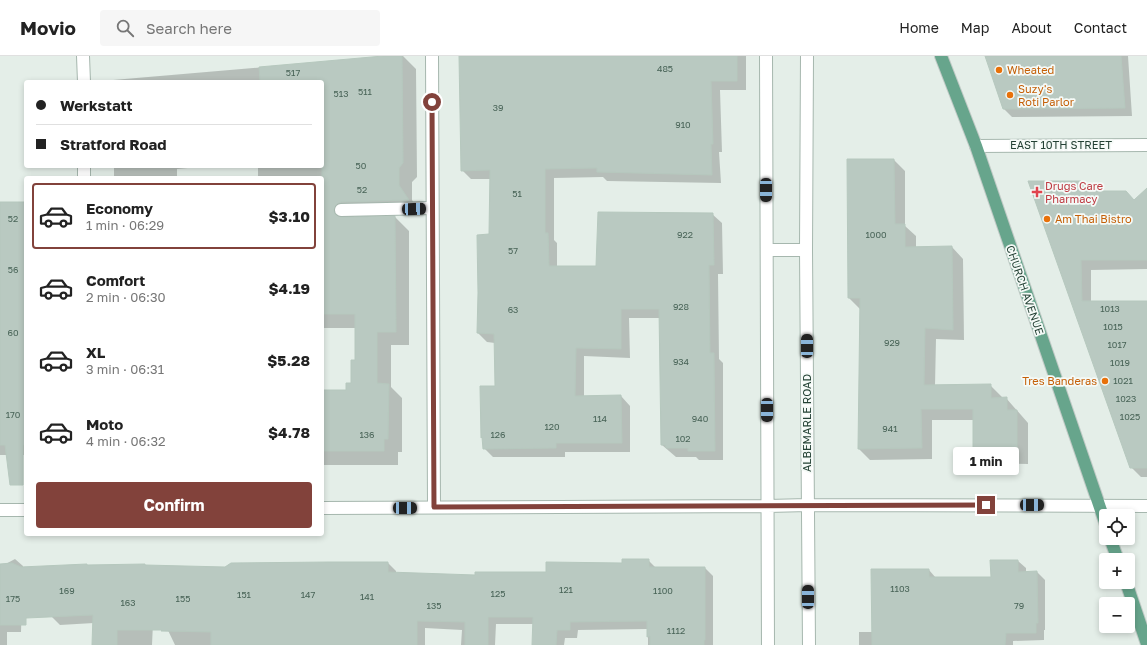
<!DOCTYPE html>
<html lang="en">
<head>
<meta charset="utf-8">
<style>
	body { margin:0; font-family:"Golos Text",sans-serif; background:#f6f6f6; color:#222; height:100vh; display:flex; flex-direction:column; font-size:15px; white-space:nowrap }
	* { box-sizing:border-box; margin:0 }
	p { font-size:13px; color:#767676 }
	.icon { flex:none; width:22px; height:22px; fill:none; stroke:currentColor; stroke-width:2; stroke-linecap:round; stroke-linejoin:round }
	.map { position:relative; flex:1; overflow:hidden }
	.side { position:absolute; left:24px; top:120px; width:300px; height:360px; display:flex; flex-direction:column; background:#fff; border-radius:4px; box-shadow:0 2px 6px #0003 }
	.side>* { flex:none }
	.hud { position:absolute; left:24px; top:24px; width:300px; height:88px; border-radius:4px; box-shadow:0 2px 6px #0003; display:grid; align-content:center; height:88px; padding:0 12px; background:#fff }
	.buttons { position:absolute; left:1099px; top:453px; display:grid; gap:8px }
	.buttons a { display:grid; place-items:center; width:36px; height:36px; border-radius:4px; background:#fff; box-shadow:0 2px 6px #0003; font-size:20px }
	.end { position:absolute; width:18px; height:18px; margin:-9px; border:5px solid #82423b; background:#fff; box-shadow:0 0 0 2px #fff }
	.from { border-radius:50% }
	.bubble { position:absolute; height:28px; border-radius:4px; background:#fff; box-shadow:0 2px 6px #0003; font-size:13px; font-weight:700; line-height:28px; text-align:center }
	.car { position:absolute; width:12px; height:24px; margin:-12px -6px; border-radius:5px; box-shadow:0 0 3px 1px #0007; background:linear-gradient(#222 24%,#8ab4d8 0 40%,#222 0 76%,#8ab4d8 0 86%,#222 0) }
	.hud b { display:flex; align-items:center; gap:14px; height:38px; font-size:15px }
	.hud b+b { border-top:1px solid #e0e0e0 }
	.hud i { width:10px; height:10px; background:#222 }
	ul { padding:7px 0 0; list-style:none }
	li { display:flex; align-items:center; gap:12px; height:66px; margin:0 8px 6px; padding:0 4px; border:2px solid transparent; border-radius:4px }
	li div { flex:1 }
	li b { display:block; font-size:15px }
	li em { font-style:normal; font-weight:700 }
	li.current { border-color:#82423b }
	li>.icon { width:36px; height:36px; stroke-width:1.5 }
	.cta { display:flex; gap:8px; margin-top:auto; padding:8px 12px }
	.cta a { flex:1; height:46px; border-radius:4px; background:#82423b; color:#fff; font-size:16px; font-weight:700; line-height:46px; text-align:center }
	header { display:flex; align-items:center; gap:24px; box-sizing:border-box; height:56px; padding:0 20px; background:#fff; border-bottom:1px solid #e0e0e0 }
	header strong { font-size:19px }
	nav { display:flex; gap:22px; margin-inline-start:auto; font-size:14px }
	.search { width:280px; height:36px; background:#f6f6f6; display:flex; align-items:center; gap:10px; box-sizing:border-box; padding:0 14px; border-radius:4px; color:#767676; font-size:15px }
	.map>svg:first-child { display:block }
	.shadow { fill:#0003 }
	.building { fill:#b9c9c1; stroke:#b6c8be }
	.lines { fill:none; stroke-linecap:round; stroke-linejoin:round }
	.service-casing { stroke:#a6b7ae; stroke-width:14 }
	.minor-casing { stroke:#a6b7ae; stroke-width:14 }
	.primary-casing { stroke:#c1cac6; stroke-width:14 }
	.service { stroke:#fff; stroke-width:12 }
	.minor { stroke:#fff; stroke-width:12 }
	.primary { stroke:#67a58c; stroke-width:12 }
	.route { stroke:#82423b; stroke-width:5 }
	.food-dot { fill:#e8710a; stroke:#f5faf7; stroke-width:1.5 }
	.health-dot { fill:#e0444e; stroke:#f5faf7; stroke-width:1.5 }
	.labels { text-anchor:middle; stroke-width:3.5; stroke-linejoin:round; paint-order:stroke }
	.number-label { font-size:9px; fill:#486357 }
	.food-label { font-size:11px; fill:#c56008; stroke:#f5faf7; text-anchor:start }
	.street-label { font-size:11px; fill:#234134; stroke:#f5faf7 }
	.health-label { font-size:11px; fill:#be3a42; stroke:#f5faf7; text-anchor:start }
</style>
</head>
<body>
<header>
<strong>Movio</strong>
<div class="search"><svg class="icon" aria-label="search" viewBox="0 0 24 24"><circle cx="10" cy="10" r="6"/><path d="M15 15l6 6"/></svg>Search here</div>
<nav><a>Home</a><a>Map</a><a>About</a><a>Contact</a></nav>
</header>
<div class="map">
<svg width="1147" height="589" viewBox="0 0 1147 589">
	<rect width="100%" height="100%" fill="#e4eee8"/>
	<path class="shadow" d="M396,0H403L416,13L417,121L412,126V144L421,158L355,160L350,162L395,161L409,175V289H391V331L402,342V396H398V409H322V336L347,335L351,328L356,305V272H322V122H258V110H322V26H113V24Z
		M460,0H746V34H720L722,96H719L721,127L607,125L603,121L554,122V184L557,187V211H597L712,158L722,167L723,218H718L719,303L723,307V404H699L696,401H676L662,389L660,262H629L630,302L584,300V341L621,340L630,350V396H565V401H493L484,392L496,330L495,287L487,286L478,277L490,179L491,123H471L462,114Z
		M986,0H1128L1132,60L1012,61L1004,53Z
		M894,104L905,115V170L916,180V192L952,191L963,203L964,284L936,283L935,330L990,329L1002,341V342H1006L1028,367V408L985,407L974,396V364H932V403L870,404L859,393L860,253L849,242Z
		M114,110H199V111L177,113V122H114Z
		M1029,126H1080L1091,136L1134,145L1147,138V213L1091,214V246H1147V421H1141L1131,411Z
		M0,147H26V399H0Z
		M15,503L23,510L21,576H7V589H0V511Z
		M648,504L656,512H705L713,520V589H648V573L578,574L577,582H565L564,589H533L534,568H496L495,589H461L462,574L425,572V589H175L154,545L152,589H93L94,567L60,569L52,561L88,510L225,512L329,507H388L396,515V517L476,520L547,517Z
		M1018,505L1026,512V517L1037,516L1045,524V574H1044V584L1013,585V589H859V576H873L929,514L936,522H992Z"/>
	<path class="building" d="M383,0H402L403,107L399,112V129L409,144L341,146L337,148L334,154L335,158L341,161L395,160L396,276H377V327L389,328L388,383H384V395H322V334H346V327H351V304H355V258H322V26H260L259,11Z
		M459,0H737V25H711L713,88H711L712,119L597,116V112L545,113V177H548L549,210H596L598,156L713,157L714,209H709L710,297H714L715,395H688V392H666L665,389H661L659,253H621V293L576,292L575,340L621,339L622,387H556V392L483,393L482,381L481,382L480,330H495L494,278L477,277L478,237L477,179L489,178L490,114L461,115Z
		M985,0H1121L1125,52L1003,53Z
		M847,103H894L895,168H905V191L952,190L953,274L925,272L924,329L991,328V342L1007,341V354H1017V397H973V353H921L922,392L858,393L860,242H848Z
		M1028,125H1081V135H1126L1134,144L1147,132V204H1081L1082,245H1147V412H1130Z
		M0,146H26V389H23V429H10L5,389H0Z
		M622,503H649V511H705V584H704V589H650V580L647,581V565L570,566V574H557L556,589H532L533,561H488V589H465V566L417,565V589H211V576L161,575L162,574H117V589H92L93,559L26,562V569H0V508L12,507L21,511L87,508V509L145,508V509L225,511L231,507L329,506H388V516L475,519V516H546V506L622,507Z
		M990,504H1018V516L1037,515L1038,567H1036V577H1006L1005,589H872L871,513H929V521H991Z"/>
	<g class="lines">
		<defs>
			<path id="service" d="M341,154L432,152
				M767,194H806"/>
			<path id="minor" d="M83,0L84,26
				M432,0L434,451
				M766,0L768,589
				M807,0L806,194L809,589
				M976,90L1147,89
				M84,110V122
				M322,452L768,450L808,449L1147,450
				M0,454H26"/>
			<path id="primary" d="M941,0L976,90L1106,469
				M1110,482L1118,504
				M1126,526L1147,588"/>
		</defs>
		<use href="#service" class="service-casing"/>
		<use href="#minor" class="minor-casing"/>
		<use href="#primary" class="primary-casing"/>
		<use href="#service" class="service"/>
		<use href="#minor" class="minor"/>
		<use href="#primary" class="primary"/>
	</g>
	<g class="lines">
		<path class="route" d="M432,46L434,451L986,449"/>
	</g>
	<g class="food-dot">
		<circle cx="999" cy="14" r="4"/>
		<circle cx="1010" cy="39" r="4"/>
		<circle cx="1047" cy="163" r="4"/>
		<circle cx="1105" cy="325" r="4"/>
	</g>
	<path class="health-dot" d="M1035 130h4v4h4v4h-4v4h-4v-4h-4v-4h4z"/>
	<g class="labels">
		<g class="number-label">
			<text x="665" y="16">485</text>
			<text x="293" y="20">517</text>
			<text x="365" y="39">511</text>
			<text x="341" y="41">513</text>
			<text x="498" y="55">39</text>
			<text x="683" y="72">910</text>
			<text x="361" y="113">50</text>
			<text x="362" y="137">52</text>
			<text x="517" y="141">51</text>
			<text x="13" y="166">52</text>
			<text x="685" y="182">922</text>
			<text x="876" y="182">1000</text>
			<text x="513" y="198">57</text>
			<text x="13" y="217">56</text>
			<text x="681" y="254">928</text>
			<text x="1110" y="256">1013</text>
			<text x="513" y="257">63</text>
			<text x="1113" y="274">1015</text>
			<text x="13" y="280">60</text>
			<text x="892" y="290">929</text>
			<text x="1117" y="292">1017</text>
			<text x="681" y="309">934</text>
			<text x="1120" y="310">1019</text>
			<text x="1123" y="328">1021</text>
			<text x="1126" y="346">1023</text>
			<text x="13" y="362">170</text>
			<text x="1130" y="364">1025</text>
			<text x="600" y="366">114</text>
			<text x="700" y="366">940</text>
			<text x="552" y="374">120</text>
			<text x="890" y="376">941</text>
			<text x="367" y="382">136</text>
			<text x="498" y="382">126</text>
			<text x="683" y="386">102</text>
			<text x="900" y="536">1103</text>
			<text x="566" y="537">121</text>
			<text x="67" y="538">169</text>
			<text x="663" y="538">1100</text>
			<text x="498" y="541">125</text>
			<text x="244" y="542">151</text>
			<text x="308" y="542">147</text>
			<text x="367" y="544">141</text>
			<text x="13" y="546">175</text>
			<text x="183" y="546">155</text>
			<text x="128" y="550">163</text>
			<text x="434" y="553">135</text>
			<text x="1019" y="553">79</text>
			<text x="676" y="578">1112</text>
		</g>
		<g class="food-label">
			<text x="1007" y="18">Wheated</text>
			<text x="1018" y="37">Suzy's<tspan x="1018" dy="13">Roti Parlor</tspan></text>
			<text x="1055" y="167">Am Thai Bistro</text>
			<text x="1097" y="329" text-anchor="end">Tres Banderas</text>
		</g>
		<g class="street-label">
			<text x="1061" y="93">EAST 10TH STREET</text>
			<text transform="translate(1025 234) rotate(71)" y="4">CHURCH AVENUE</text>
			<text transform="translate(807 367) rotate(-90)" y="4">ALBEMARLE ROAD</text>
		</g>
		<g class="health-label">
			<text x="1045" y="134">Drugs Care<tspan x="1045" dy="13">Pharmacy</tspan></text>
		</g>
	</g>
</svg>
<div class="buttons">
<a><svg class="icon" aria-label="locate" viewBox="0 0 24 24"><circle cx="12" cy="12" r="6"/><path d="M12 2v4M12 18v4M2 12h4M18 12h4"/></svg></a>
<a>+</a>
<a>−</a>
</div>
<i class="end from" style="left:432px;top:46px"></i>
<i class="end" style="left:986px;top:449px"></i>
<div class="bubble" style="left:953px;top:391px;width:66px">1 min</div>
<i class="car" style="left:766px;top:134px;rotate:180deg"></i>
<i class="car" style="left:414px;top:153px;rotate:88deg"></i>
<i class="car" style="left:807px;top:290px;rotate:0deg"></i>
<i class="car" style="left:767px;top:354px;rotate:180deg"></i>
<i class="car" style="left:1032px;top:449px;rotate:90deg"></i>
<i class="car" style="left:405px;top:452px;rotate:90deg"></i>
<i class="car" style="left:808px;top:541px;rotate:0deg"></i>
<div class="hud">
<b><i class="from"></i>Werkstatt</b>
<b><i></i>Stratford Road</b>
</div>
<section class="side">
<ul>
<li class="current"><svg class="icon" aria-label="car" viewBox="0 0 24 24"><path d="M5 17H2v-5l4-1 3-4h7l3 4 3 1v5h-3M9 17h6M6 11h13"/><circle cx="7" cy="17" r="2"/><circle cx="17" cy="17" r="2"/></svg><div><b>Economy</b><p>1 min · 06:29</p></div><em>$3.10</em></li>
<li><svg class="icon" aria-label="car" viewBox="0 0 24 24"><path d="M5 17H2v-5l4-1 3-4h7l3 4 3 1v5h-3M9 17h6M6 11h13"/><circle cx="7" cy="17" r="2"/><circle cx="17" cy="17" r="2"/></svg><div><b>Comfort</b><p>2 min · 06:30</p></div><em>$4.19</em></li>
<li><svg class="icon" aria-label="car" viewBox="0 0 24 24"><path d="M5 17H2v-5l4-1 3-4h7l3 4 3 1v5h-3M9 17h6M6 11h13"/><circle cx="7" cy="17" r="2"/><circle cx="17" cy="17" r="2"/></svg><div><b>XL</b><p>3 min · 06:31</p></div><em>$5.28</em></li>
<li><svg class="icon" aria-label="car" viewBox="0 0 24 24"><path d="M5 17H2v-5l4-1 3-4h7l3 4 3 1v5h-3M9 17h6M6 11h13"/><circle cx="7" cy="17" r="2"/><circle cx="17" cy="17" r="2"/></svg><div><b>Moto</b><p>4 min · 06:32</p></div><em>$4.78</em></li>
</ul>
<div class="cta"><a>Confirm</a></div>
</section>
</div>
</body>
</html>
